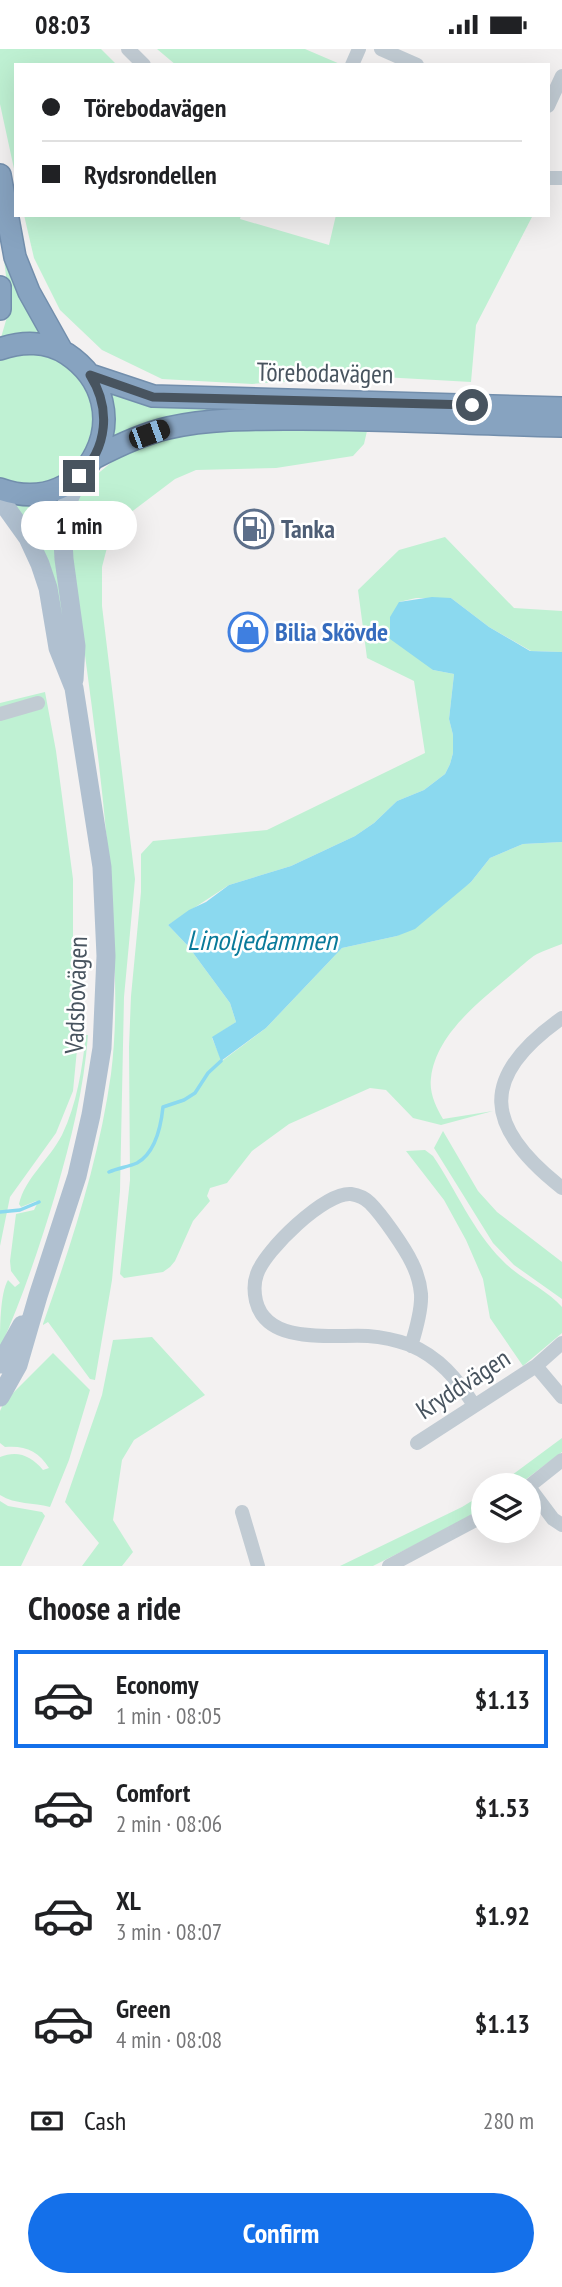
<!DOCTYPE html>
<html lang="en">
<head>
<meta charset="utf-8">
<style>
	body { margin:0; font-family:"PT Sans Narrow",sans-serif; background:#f2f2f2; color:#202124; height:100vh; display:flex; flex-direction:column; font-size:26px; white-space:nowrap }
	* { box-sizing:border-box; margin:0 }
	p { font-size:23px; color:#757577 }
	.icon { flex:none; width:38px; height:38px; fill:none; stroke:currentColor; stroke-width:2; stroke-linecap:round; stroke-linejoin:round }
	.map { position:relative; height:1517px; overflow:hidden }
	.panel { display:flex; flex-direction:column; background:#fff; flex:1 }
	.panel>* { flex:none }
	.hud { position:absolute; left:14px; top:14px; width:536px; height:154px; border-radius:0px; box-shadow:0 7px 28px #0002; display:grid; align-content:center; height:154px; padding:0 28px; background:#fff }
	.controls { position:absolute; left:471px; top:1424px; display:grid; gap:14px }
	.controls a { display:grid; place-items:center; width:70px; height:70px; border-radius:50%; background:#fff; box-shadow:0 7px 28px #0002; font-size:35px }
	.end { position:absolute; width:32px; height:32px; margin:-16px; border:9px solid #48545f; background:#fff; box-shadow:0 0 0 4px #fff }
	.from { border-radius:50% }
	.bubble { position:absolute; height:49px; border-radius:24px; background:#fff; box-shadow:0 7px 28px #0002; font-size:23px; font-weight:700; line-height:49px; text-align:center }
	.car { position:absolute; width:21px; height:42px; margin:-21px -10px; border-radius:9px; box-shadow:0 0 5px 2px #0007; background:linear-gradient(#222 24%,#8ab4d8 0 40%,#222 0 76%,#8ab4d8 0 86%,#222 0) }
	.hud b { display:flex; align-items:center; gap:24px; height:66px; font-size:26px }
	.hud b+b { border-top:2px solid #e0e0e0 }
	.hud i { width:18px; height:18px; background:#202124 }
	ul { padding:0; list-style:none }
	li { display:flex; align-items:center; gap:21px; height:98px; margin:0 14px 10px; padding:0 14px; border:4px solid transparent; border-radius:0px }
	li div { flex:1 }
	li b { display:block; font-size:26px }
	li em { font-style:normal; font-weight:700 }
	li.selected { border-color:#1470ea }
	li>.icon { width:63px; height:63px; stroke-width:1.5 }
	h2 { padding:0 28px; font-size:32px; line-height:84px }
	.pay { display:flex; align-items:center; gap:18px; height:77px; padding:0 28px; font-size:26px }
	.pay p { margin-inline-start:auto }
	.cta { display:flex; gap:14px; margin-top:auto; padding:14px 28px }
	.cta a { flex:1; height:80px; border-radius:42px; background:#1470ea; color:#fff; font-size:28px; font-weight:700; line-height:80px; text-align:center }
	.status { display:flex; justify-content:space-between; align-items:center; height:49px; padding:0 35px; background:#fff; direction:ltr }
	.status svg { height:19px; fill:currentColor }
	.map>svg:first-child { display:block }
	.green { fill:#bff1d3 }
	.water { fill:#8bd9ef }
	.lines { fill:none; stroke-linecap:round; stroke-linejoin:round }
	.stream { stroke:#8bd9ef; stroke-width:3.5 }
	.highway-casing { stroke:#728eac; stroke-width:24 }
	.minor { stroke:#c1cbd3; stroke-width:14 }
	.major { stroke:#b0c0d0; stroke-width:19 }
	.highway { stroke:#87a3c0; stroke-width:21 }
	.route { stroke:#48545f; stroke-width:9 }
	.labels { text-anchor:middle; stroke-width:5; stroke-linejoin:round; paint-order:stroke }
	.street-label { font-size:26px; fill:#48545f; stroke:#fff }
	.service-label { font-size:26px; font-weight:bold; fill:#4e5e75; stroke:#fff; text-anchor:start }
	.shop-label { font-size:26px; font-weight:bold; fill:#366cbe; stroke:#fff; text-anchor:start }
	.water-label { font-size:28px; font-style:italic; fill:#097a9a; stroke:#fff }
</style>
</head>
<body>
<div class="status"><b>08:03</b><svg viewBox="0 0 49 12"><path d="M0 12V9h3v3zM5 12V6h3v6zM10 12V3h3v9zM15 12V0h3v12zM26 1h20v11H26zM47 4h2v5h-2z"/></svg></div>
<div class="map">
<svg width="562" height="1517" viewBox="0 0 562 1517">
	<rect width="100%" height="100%" fill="#f3f1f1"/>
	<path class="green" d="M0,0H101L117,16H16V129L0,55Z
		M157,0H305L340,15L176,16Z
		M24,166H241L240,170L329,196L336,166H533L476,276L471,333L365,327L252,335L162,330L102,301L60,261L34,209Z
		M0,177L51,288L0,292L7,268L9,252Z
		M28,299L71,313L98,362L81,415L42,437L0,432V306Z
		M107,339L219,357L220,362L178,366L177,367L109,394Z
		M284,379L367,382L364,395L353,407L276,419L196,421L175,430L130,464L110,487L102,518V557L135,830L124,948L120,1142L112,1231L95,1331L90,1330L48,1273L43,1276V1275C72,1193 99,1111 111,1025C118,970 115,915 112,861C105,736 85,611 69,487L70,473L80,446L89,432L119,407L167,387L231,381Z
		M58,444L66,578L7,446Z
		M445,488L514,559L562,562V603L531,602L489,578L451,549H416L399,553L433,621L454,625L449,670L453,686V704L450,715L445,725L424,741L397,752L374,774L355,787L291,817L229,836L168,876L188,897L230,954L236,973L212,989L222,1012L266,979L342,899L397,887L471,833L490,809L523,795L562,793V895C554,898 545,901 537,905C528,910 520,919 512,925C480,952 436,985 431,1029C429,1044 436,1058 443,1070L493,1062L441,1076L413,1069L386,1041L370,1039L289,1075L252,1102L227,1134L210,1139L207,1147L210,1152L193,1172L175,1212L170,1218L163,1223L124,1229L120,1225L130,1131L129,998L131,947L141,843V805L153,792L267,781L425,704L414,632L367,609L358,541L399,501Z
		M45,643L56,702L73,830V903L78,990L73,1042L56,1084L10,1148L0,1197V654Z
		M86,986H88C84,1040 71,1091 56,1143C40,1196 23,1248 0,1299C0,1280 0,1244 8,1231L15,1238L20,1234L11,1222L10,1212L16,1165L34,1161L38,1153L36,1152L21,1158L19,1155C25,1129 49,1111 62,1086C77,1055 82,1020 86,986Z
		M443,1082L478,1142L497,1163L562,1213V1250L514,1216L493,1194L434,1099Z
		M425,1101L433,1107C456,1141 473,1182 502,1211C520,1230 545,1239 562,1258V1284L523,1317L490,1269L483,1230L466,1191L444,1151L406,1102Z
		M152,1288L205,1346L134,1391L122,1411L113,1471L133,1503L122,1517H82L99,1494L65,1453L102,1346L113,1291Z
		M53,1304L90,1341L69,1411L50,1458C33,1453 16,1456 0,1446V1408C18,1401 31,1407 43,1421L49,1419C39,1402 24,1396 5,1398L0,1394V1362L4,1353Z
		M562,1389V1403L517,1437H497Z
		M483,1445V1459L462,1472L373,1517H340L462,1458Z
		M0,1452L8,1457L42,1463L45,1467L21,1517H0Z"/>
	<path class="water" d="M432,548L451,549L489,578L530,602L562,603V793L523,795L490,809L471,833L415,880L397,887L342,899L266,979L221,1012L212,988L236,973L230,954L188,897L168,876L189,861L206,853L229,836L291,817L355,787L374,774L397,752L424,741L445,725L450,715L453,704V686L449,670L454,625L433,621L390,590V568L399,553Z"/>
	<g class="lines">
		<path class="stream" d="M109,1123C118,1119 128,1118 137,1114C155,1104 161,1077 163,1058L184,1051L195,1044L208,1024L221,1012
			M0,1163L20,1161L39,1153"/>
		<defs>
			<path id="highway" d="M0,126L15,208L29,243L62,302
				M0,238V260
				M0,300C22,292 47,292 67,305C145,357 88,472 0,440
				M90,326L153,347L562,359
				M94,409C117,397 142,385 168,379C212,369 257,370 301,370C388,370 475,375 562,377"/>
		</defs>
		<use href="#highway" class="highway-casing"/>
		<path class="minor" d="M128,0L144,16
			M381,0L417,16
			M352,16L359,0
			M548,57L562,27
			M548,129H562
			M0,665L38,654
			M562,969C478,1028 484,1078 562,1139
			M411,1297C416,1281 422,1261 421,1245C420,1234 417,1224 412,1214C405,1199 382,1166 370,1154C365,1149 358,1146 351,1145C325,1143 265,1201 257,1225C254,1233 254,1243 256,1252C267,1297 334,1285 368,1287C382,1288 396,1291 410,1296C439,1308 457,1330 474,1356
			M536,1317L562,1348
			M417,1394L536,1317L562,1294
			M528,1438L562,1411
			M529,1438L553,1470L562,1476
			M242,1463L258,1517
			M389,1517L483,1467"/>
		<path class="major" d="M0,450L28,489L40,515L48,539L58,599L74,639L102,818L106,907L102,999L91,1066L77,1127L38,1247L18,1316L0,1348
			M74,631L76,597L64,510L62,475L65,459L79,427
			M0,1315L22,1276"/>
		<use href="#highway" class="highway"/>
	</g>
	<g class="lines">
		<path class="route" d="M79,427C108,399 111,359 90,326L153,348L472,356"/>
	</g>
	<defs>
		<symbol id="fuel-ring" viewBox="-11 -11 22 22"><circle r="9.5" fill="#fff" stroke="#5c6f8a" stroke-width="1.5"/><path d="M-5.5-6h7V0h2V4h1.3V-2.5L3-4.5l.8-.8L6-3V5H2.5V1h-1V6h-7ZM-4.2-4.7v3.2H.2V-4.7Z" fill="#5c6f8a"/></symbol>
		<symbol id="shop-ring" viewBox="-11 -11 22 22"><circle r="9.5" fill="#fff" stroke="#3f7fe0" stroke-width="1.5"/><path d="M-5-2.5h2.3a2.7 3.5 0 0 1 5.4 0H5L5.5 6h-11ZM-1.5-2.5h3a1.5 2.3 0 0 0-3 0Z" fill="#3f7fe0"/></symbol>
	</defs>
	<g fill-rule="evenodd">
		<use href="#fuel-ring" x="232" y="458" width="44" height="44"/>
		<use href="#shop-ring" x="226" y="561" width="44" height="44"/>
	</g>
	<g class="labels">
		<g class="street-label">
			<text transform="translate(325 324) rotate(1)" y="9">Törebodavägen</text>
			<text transform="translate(76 946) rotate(-88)" y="9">Vadsbovägen</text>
			<text transform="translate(463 1335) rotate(-33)" y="9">Kryddvägen</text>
		</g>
		<g class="service-label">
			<text x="281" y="489">Tanka</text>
		</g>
		<g class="shop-label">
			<text x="275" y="592">Bilia Skövde</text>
		</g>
		<g class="water-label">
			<text x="262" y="901">Linoljedammen</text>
		</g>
	</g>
</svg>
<div class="controls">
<a><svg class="icon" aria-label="layers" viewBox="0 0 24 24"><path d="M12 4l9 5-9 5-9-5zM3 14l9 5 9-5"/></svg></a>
</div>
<i class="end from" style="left:472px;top:356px"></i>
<i class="end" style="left:79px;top:427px"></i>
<div class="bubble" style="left:21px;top:452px;width:116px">1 min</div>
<i class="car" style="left:149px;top:385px;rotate:70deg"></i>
<div class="hud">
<b><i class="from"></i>Törebodavägen</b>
<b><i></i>Rydsrondellen</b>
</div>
</div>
<section class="panel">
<h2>Choose a ride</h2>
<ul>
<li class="selected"><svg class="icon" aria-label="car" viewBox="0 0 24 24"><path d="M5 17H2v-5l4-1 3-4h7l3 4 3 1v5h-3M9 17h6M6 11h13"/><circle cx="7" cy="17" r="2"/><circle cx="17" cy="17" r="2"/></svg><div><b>Economy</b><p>1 min · 08:05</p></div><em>$1.13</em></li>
<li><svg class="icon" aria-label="car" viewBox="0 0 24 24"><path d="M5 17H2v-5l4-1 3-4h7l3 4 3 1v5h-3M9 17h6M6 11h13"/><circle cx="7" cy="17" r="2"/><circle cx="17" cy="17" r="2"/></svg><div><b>Comfort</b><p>2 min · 08:06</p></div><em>$1.53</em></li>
<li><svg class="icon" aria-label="car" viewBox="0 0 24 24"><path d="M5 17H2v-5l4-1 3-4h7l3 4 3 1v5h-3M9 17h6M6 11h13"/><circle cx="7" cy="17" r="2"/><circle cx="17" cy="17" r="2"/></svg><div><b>XL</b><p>3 min · 08:07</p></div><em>$1.92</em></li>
<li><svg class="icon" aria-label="car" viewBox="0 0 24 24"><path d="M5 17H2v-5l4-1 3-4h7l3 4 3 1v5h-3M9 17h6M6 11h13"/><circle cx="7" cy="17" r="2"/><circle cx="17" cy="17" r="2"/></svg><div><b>Green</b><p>4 min · 08:08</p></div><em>$1.13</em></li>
</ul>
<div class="pay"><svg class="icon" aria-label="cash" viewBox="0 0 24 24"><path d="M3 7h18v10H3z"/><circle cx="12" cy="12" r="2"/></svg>Cash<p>280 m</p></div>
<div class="cta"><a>Confirm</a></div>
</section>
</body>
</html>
